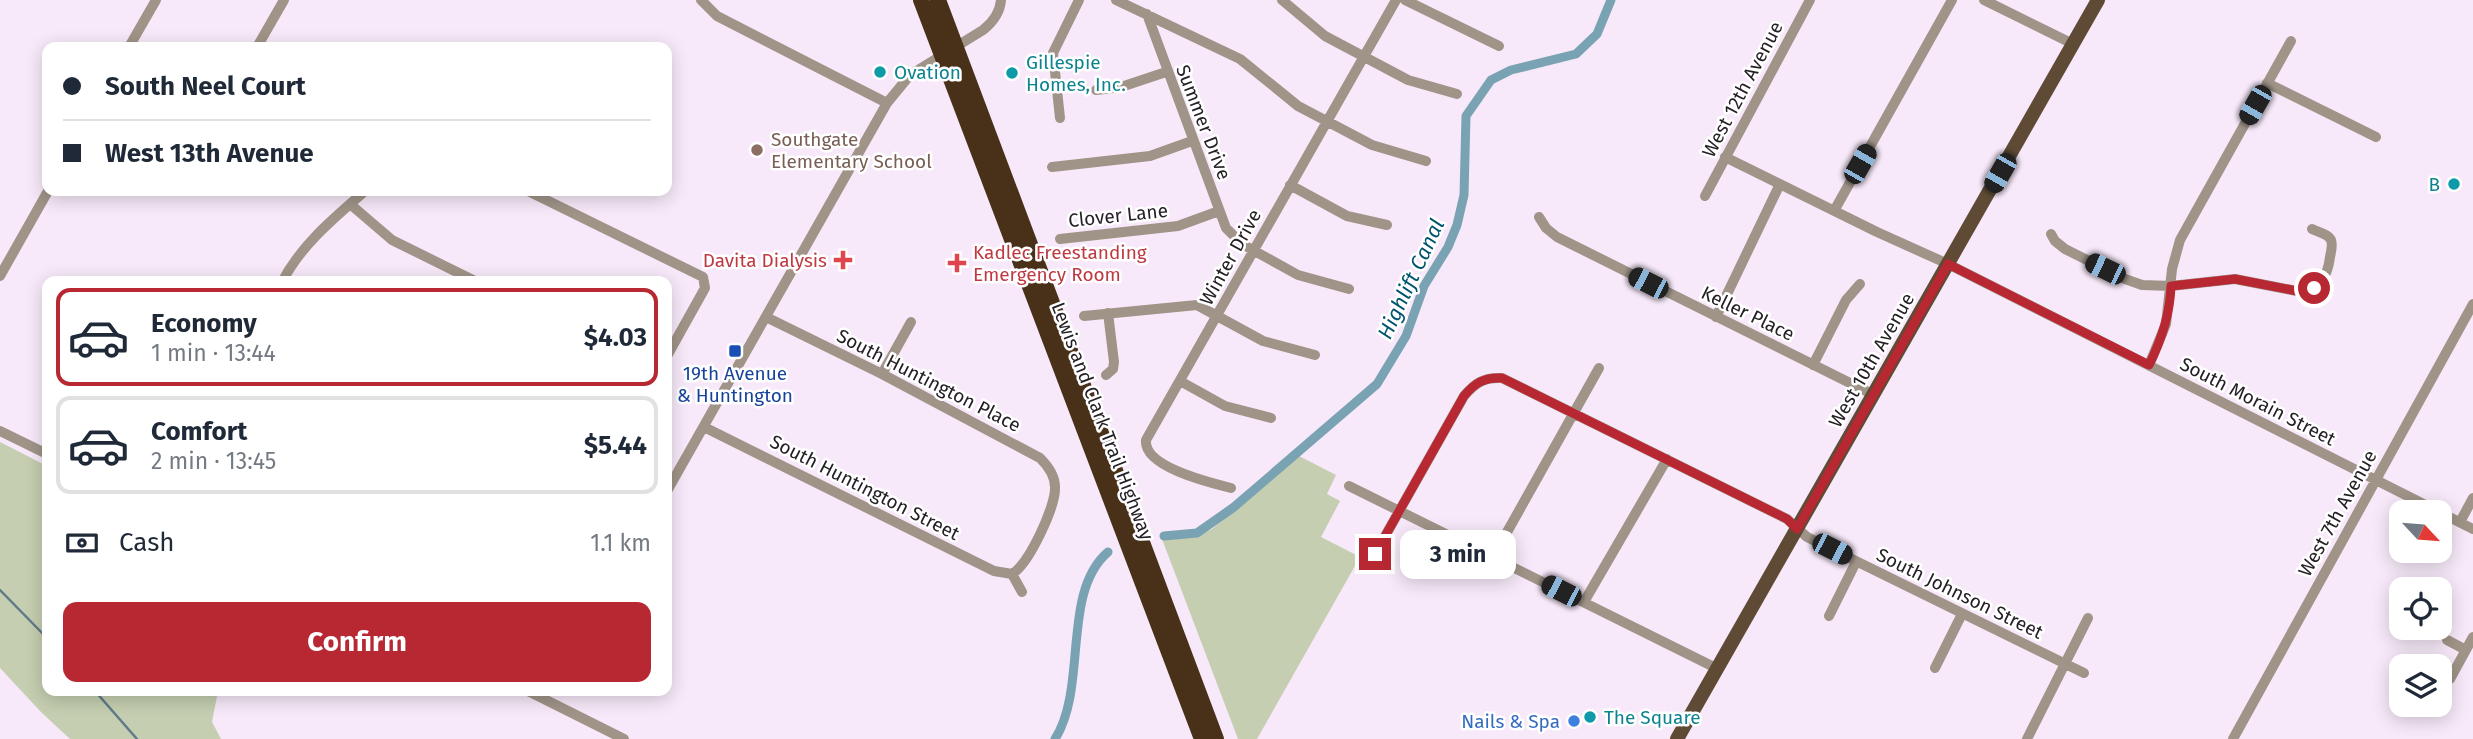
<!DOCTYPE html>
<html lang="en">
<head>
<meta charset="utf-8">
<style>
	body { margin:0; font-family:"Fira Sans",sans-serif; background:#f6f6f7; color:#1f2937; height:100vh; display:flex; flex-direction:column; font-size:26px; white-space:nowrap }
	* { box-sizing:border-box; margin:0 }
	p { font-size:23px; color:#747a83 }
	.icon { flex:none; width:38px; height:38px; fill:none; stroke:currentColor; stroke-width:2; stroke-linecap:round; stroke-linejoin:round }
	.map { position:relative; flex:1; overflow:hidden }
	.details { position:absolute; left:42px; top:276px; width:630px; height:420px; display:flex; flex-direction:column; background:#fff; border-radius:14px; box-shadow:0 4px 18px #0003 }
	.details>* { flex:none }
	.hud { position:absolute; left:42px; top:42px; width:630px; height:154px; border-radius:14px; box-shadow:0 4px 18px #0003; display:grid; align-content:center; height:154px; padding:0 21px; background:#fff }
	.needle { width:46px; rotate:116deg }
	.buttons { position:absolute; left:2389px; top:500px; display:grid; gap:14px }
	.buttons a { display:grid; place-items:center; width:63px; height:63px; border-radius:14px; background:#fff; box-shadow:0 4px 18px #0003; font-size:35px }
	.end { position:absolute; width:32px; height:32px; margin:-16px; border:9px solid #b82832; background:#fff; box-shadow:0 0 0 4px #fff }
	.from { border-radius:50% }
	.bubble { position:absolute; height:49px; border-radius:14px; background:#fff; box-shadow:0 4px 18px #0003; font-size:23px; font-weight:700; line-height:49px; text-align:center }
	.car { position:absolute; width:21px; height:42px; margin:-21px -10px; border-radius:9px; box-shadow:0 0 5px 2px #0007; background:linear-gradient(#222 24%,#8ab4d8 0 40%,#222 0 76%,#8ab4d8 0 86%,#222 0) }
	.hud b { display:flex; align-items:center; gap:24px; height:66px; font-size:26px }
	.hud b+b { border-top:2px solid #e0e1e3 }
	.hud i { width:18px; height:18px; background:#1f2937 }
	ul { padding:12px 0 0; list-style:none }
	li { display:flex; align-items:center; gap:21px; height:98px; margin:0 14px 10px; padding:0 7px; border:4px solid #e0e1e3; border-radius:14px }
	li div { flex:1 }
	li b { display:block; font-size:26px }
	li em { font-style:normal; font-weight:700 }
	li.on { border-color:#b82832 }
	li>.icon { width:63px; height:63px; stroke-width:1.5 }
	.pay { display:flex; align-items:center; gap:18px; height:77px; padding:0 21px; font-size:26px }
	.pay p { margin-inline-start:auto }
	.action { display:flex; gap:14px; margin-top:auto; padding:14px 21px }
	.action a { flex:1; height:80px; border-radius:14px; background:#b82832; color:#fff; font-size:28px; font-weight:700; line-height:80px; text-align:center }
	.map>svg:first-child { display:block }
	.green { fill:#c5ceb0 }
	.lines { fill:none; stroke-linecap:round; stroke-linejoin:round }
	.stream { stroke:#607b89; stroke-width:2.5 }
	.canal { stroke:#79a2b3; stroke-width:9 }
	.minor { stroke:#a09488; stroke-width:10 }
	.major { stroke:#5f4b35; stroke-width:14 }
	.highway { stroke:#483118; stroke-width:16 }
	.route { stroke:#b82832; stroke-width:9 }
	.culture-dot { fill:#0f9aa8; stroke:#fff; stroke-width:2.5 }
	.education-dot { fill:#8d6e63; stroke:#fff; stroke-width:2.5 }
	.health-dot { fill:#e0444e; stroke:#fff; stroke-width:2.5 }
	.transit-dot { fill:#1a4fb4; stroke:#fff; stroke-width:2.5 }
	.shop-dot { fill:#3f7fe0; stroke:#fff; stroke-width:2.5 }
	.labels { text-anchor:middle; stroke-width:5; stroke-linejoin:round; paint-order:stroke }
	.culture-label { font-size:19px; fill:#0d838f; stroke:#fff; text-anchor:start }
	.street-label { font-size:19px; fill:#252026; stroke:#fff }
	.education-label { font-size:19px; fill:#785e54; stroke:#fff; text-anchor:start }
	.health-label { font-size:19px; fill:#be3a42; stroke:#fff; text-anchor:start }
	.transit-label { font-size:19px; fill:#164399; stroke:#fff }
	.shop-label { font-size:19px; fill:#366cbe; stroke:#fff; text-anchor:end }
	.water-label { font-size:21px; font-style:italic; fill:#00556e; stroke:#fff }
</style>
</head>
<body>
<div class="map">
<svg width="2473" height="739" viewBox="0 0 2473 739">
	<rect width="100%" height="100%" fill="#f7e9f9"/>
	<path class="green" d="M0,442L47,466V691H218L212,722L221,739H70L41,712L0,668Z
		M1299,456L1336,475L1327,494L1340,501L1321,537L1360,557L1257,739H1238L1162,539C1181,540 1195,537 1212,529Z"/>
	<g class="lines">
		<path class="stream" d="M0,590L47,638
			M95,691L137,739"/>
		<path class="canal" d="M1164,536L1197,533L1234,507L1377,384L1406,336L1424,286L1448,247L1457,225L1464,195L1466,116L1491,80L1511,70L1576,54L1597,34L1611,0
			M1055,739C1088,687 1061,592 1108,552"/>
		<path class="minor" d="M701,0L717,16L887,103
			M1116,0L1240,59L1298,106L1372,145L1426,161
			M1282,0L1325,36L1408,80L1457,94
			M1405,0L1499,46
			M1984,0L2073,44
			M1147,14L1226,228L1242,244L1298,275L1349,289
			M129,47L156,0
			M257,47L284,0
			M2267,83L2376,137
			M1096,90L1121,87L1166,72
			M1060,118L1053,53L1079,0
			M1725,157L1877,232L1948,264L2473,529
			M1052,167L1150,156L1192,141
			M1290,185L1347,216L1387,225
			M528,191L703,277L705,288L667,356
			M1705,196L1810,0
			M350,204L392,240L477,282
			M1834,211L1952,0
			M1539,217L1546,228L1557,237L1874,395
			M2051,234L2055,241L2065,249L2125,279L2142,285L2171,286L2235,279L2302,292C2321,289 2328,274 2330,257C2331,252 2333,245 2331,240C2328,234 2318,232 2312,229
			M1060,239L1178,226L1219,211
			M0,276L48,191
			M282,282C301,245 334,218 365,191
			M1084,316L1197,305L1263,341L1315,355
			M766,317L882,374L1040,458C1048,466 1055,475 1055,487C1056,506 1029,564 1012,574
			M1716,317L1780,184
			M1813,365L1846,300L1860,284
			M2149,365L2166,324L2172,269L2180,240L2291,41
			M882,374L911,322
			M1106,375L1113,369L1114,362L1108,313
			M1180,381L1225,406L1271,418
			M704,427L994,571L1012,574
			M0,431L47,454
			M1349,486L1718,669
			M1231,488C1211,483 1143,467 1146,440L1396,0
			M667,491L887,103L910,75L983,30C993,22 1000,13 1001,0
			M2460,522L2473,498
			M1375,554L1464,396C1475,383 1484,377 1502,378L1787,519L1807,537L2084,673
			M1493,557L1599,368
			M1012,574L1022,592
			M1584,602L1667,459
			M1829,616L1856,562
			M2447,640L2466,650
			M1935,668L1962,614
			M2450,679L2473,637
			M528,691L624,739
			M2027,739L2088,618
			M2233,739L2473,304"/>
		<path class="major" d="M1677,739L2098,0"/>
		<path class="highway" d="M921,0L1202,739
			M938,0L1216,739"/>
	</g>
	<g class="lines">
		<path class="route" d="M1375,554L1464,396C1475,383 1484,377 1502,378L1787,519L1797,529L1948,264L2149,365C2162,339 2170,315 2171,286L2235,279L2302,292L2314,288"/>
	</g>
	<g class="culture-dot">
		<circle cx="880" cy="72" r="7"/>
		<circle cx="1012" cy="73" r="7"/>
		<circle cx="2454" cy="184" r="7"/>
		<circle cx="1590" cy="717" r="7"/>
	</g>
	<circle class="education-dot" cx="757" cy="150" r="7"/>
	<g class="health-dot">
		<path d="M839.5 249.5h7v7h7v7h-7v7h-7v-7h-7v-7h7z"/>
		<path d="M953.5 252.5h7v7h7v7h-7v7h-7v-7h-7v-7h7z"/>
	</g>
	<rect class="transit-dot" x="728" y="344" width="14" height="14" rx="3.5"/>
	<circle class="shop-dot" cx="1574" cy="721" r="7"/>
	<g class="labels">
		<g class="culture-label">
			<text x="1026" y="69">Gillespie<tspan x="1026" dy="22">Homes, Inc.</tspan></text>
			<text x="894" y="79">Ovation</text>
			<text x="2440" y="191" text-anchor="end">B</text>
			<text x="1604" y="724">The Square</text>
		</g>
		<g class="street-label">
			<text transform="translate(1742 89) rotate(-62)" y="7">West 12th Avenue</text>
			<text transform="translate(1204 122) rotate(69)" y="7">Summer Drive</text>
			<text transform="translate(1118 215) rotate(-6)" y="7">Clover Lane</text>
			<text transform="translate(1230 257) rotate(-61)" y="7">Winter Drive</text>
			<text transform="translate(1748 313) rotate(26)" y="7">Keller Place</text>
			<text transform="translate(1871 360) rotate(-60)" y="7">West 10th Avenue</text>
			<text transform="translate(929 380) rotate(27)" y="7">South Huntington Place</text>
			<text transform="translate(2258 401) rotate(27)" y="7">South Morain Street</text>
			<text transform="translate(1103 421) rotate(69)" y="7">Lewis and Clark Trail Highway</text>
			<text transform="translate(865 487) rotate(27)" y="7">South Huntington Street</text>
			<text transform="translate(2337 513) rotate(-61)" y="7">West 7th Avenue</text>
			<text transform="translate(1960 593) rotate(26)" y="7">South Johnson Street</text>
		</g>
		<g class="education-label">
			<text x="771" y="146">Southgate<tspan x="771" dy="22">Elementary School</tspan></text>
		</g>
		<g class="health-label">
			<text x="973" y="259">Kadlec Freestanding<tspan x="973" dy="22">Emergency Room</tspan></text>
			<text x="827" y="267" text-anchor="end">Davita Dialysis</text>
		</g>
		<g class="transit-label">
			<text x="735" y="380">19th Avenue<tspan x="735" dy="22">&amp; Huntington</tspan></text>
		</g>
		<g class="shop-label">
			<text x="1560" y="728">Nails &amp; Spa</text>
		</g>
		<g class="water-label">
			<text transform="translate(1411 279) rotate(-65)" y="7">Highlift Canal</text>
		</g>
	</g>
</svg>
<div class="buttons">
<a><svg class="needle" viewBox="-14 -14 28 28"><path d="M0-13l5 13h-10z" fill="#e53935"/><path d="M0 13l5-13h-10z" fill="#747a83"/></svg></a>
<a><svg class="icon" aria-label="locate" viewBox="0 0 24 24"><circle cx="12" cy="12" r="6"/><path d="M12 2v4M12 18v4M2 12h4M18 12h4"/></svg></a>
<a><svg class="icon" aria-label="layers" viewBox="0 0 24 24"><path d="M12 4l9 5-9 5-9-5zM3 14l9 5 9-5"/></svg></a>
</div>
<i class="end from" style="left:2314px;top:288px"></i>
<i class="end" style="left:1375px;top:554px"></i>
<div class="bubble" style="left:1400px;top:530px;width:116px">3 min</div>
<i class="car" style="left:2255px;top:105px;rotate:210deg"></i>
<i class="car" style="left:1860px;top:164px;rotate:30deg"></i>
<i class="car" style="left:2000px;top:173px;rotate:210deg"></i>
<i class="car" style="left:2105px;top:269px;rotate:296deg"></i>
<i class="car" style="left:1648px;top:283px;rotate:297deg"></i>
<i class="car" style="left:1832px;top:549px;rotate:117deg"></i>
<i class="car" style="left:1561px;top:591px;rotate:297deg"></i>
<div class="hud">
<b><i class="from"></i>South Neel Court</b>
<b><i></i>West 13th Avenue</b>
</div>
<section class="details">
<ul>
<li class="on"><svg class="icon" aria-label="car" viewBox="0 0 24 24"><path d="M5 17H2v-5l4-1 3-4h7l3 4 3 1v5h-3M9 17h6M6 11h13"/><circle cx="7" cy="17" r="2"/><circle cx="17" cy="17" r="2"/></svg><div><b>Economy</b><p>1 min · 13:44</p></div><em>$4.03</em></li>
<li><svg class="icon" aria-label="car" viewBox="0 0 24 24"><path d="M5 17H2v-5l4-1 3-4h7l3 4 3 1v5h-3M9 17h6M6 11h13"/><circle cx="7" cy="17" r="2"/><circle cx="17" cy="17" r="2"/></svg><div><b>Comfort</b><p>2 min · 13:45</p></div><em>$5.44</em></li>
</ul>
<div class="pay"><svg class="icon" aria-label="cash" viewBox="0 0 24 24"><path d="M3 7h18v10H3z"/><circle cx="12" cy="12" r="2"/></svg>Cash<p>1.1 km</p></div>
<div class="action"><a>Confirm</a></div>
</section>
</div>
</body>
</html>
